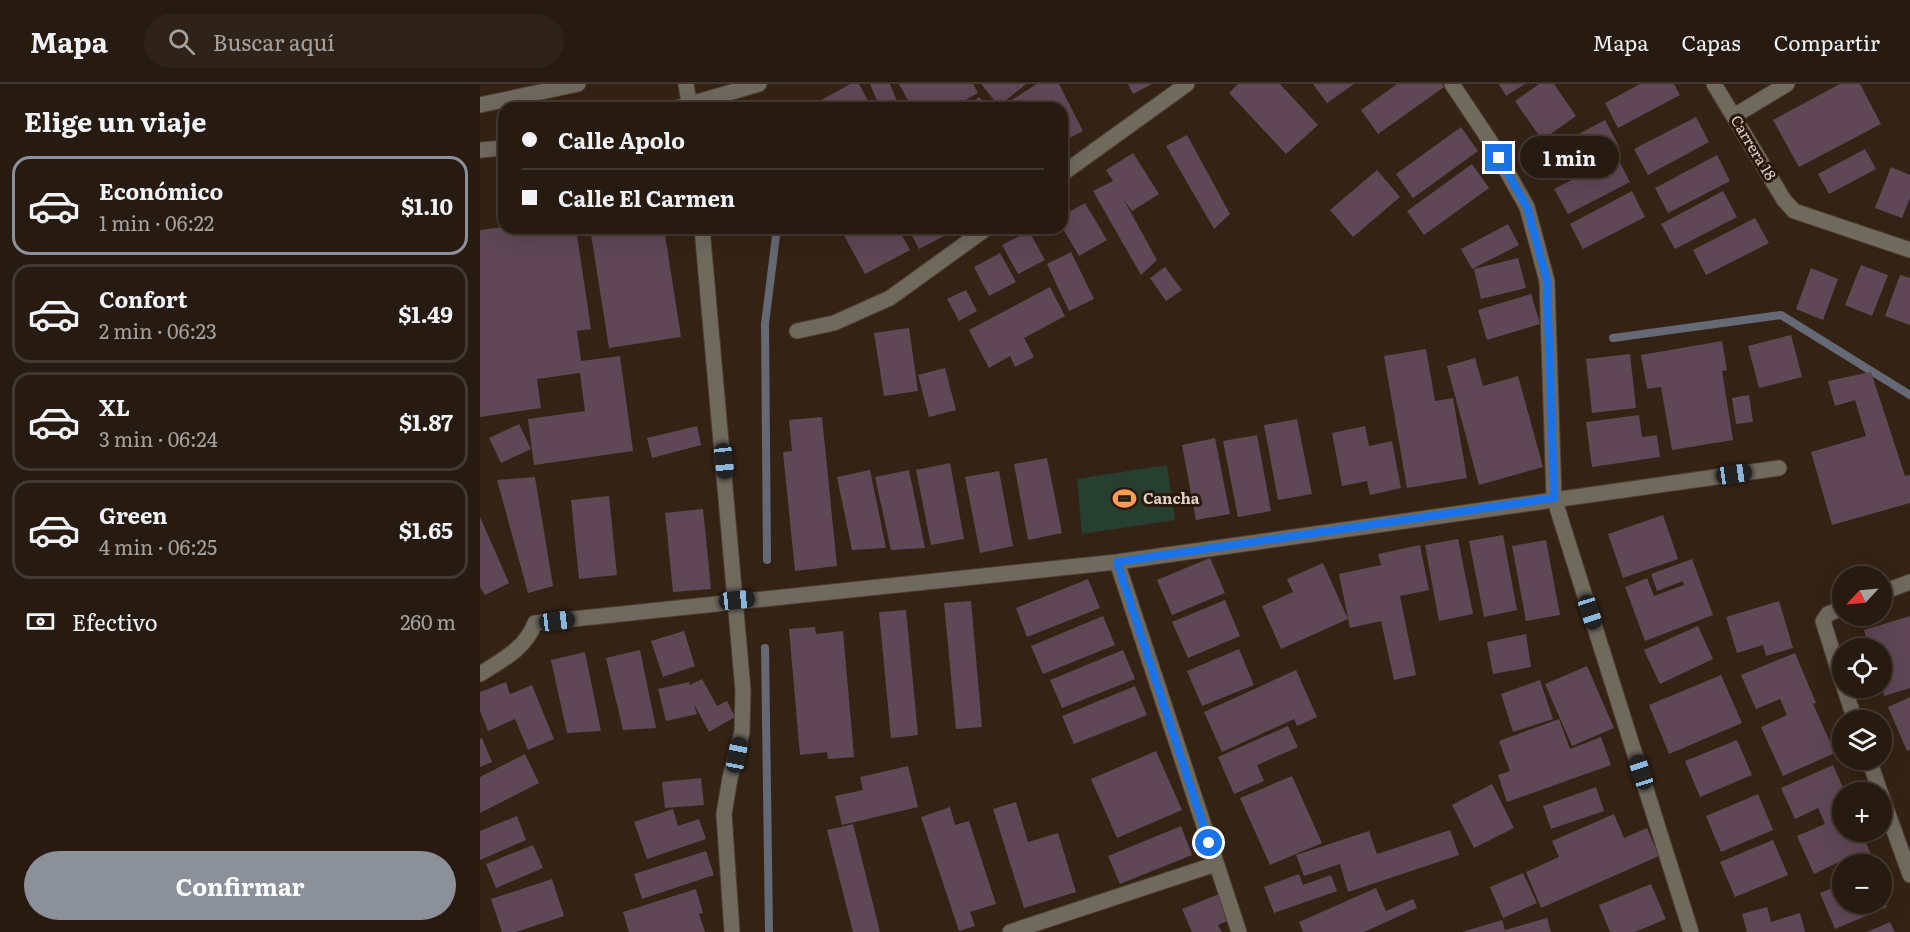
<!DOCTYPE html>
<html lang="es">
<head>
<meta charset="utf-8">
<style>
	body { margin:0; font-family:Literata,serif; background:#2f2319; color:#f1f3f6; height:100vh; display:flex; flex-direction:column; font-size:22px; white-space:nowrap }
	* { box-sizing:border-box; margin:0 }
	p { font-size:20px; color:#a4a19f }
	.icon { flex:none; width:33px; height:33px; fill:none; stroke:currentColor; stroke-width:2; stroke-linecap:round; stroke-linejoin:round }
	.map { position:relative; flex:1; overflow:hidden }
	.panel { display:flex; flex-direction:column; background:#271a10; width:480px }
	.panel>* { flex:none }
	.banner { position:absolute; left:18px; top:18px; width:570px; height:132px; border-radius:18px; box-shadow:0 6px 24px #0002,0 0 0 2px #433830; display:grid; align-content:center; height:132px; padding:0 24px; background:#271a10 }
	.needle { width:39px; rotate:244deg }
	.fabs { position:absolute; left:1352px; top:482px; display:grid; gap:12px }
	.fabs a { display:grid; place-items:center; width:60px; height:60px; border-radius:50%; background:#271a10; box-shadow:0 6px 24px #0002,0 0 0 2px #433830; font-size:30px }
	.end { position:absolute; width:27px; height:27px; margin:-14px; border:8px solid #1a73e8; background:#fff; box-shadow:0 0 0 3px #fff }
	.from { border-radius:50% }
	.bubble { position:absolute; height:42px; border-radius:21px; background:#271a10; box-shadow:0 6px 24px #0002,0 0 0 2px #433830; font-size:20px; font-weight:700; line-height:42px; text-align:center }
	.car { position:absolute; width:18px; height:36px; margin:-18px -9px; border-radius:8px; box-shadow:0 0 4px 2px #0007; background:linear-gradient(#222 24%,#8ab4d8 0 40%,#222 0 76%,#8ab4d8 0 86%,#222 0) }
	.banner b { display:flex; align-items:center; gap:21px; height:57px; font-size:22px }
	.banner b+b { border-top:2px solid #433830 }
	.banner i { width:15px; height:15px; background:#f1f3f6 }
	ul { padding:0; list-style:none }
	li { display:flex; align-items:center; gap:18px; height:99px; margin:0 12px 9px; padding:0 12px; border:3px solid #433830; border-radius:18px }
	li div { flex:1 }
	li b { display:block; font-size:22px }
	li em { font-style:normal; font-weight:700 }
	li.on { border-color:#8c9099 }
	li>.icon { width:54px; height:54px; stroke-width:1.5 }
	h2 { padding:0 24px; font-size:27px; line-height:72px }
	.pay { display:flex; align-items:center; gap:15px; height:66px; padding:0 24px; font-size:22px }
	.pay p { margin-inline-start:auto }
	.cta { display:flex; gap:12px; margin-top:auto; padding:12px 24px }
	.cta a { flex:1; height:69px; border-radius:36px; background:#8c9099; color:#fff; font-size:24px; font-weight:700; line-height:69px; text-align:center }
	header { display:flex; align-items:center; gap:36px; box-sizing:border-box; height:84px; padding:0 30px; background:#271a10; border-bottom:2px solid #433830 }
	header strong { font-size:28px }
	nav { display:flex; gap:33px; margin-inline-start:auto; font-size:21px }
	.search { width:420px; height:54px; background:#2f2319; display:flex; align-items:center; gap:15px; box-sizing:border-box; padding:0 21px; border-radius:33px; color:#a4a19f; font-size:22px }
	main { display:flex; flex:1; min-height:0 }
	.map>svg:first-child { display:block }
	.green { fill:#273f31 }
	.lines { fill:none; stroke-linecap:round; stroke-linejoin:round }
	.stream { stroke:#656875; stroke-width:8 }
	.building { fill:#5f4756 }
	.minor-casing { stroke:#4f3f32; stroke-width:17 }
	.minor { stroke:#6f695e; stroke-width:15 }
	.route { stroke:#1a73e8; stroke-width:8 }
	.labels { text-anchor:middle; stroke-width:6; stroke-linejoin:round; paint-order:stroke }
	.street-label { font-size:15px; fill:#ddd1c8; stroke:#2a190b }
	.poi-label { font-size:15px; font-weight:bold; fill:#ddd1c8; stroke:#2a190b; text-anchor:start }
</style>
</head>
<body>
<header>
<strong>Mapa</strong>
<div class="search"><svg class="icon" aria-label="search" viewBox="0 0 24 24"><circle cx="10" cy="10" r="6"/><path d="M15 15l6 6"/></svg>Buscar aquí</div>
<nav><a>Mapa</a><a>Capas</a><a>Compartir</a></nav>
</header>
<main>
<section class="panel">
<h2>Elige un viaje</h2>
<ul>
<li class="on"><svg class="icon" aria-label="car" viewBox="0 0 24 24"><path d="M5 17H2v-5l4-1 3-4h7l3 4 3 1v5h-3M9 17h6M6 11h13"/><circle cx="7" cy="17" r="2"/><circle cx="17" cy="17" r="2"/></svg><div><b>Económico</b><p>1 min · 06:22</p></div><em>$1.10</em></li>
<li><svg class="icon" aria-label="car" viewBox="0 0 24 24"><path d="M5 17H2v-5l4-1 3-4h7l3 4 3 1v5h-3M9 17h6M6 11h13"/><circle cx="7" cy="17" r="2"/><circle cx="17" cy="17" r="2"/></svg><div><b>Confort</b><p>2 min · 06:23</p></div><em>$1.49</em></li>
<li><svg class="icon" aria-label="car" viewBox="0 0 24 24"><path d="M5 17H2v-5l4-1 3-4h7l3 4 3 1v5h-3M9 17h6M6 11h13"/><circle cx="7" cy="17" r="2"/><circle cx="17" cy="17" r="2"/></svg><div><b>XL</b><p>3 min · 06:24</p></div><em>$1.87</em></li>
<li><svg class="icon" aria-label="car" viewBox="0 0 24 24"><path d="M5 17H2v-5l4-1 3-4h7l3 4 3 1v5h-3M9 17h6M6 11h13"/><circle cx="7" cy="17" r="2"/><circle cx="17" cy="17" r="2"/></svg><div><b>Green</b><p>4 min · 06:25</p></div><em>$1.65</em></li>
</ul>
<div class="pay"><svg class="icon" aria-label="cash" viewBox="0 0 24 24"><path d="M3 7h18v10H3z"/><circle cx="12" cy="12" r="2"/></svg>Efectivo<p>260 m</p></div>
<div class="cta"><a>Confirmar</a></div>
</section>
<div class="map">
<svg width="1430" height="848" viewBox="0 0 1430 848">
	<rect width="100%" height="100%" fill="#342315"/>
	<path class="green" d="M687,381L695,436L602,450L597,395Z"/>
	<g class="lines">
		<path class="stream" d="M1133,254L1301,231L1430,311
			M287,476L285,240L297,144
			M285,564L289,848"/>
	</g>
	<path class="building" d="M370,0H379L392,24H327Z
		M390,0H410L420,24H400Z
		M419,0H493L498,9L471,24H432Z
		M501,0H546L519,22Z
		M557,0H579L603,47L582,58V24H537L530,17Z
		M648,0H672L653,10Z
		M758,0H800L838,41L806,70L749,9Z
		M833,0H874L847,19Z
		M917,0H962L964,3L898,50L881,26Z
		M1019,0H1045L1026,12Z
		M1059,0H1074L1096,32L1062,56L1035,17Z
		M1160,0H1194L1200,11L1138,44L1125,19Z
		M1360,0H1380L1401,40L1319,83L1293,36Z
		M499,13L508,24H486Z
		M1216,33L1229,58L1168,91L1154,65Z
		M1125,36L1139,62L1077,94L1063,69Z
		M981,43L998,67L933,114L916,90Z
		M707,51L750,130L734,145L686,62Z
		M1385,65L1396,85L1349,110L1338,90Z
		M653,69L679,110L652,127L644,116L677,176L661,191L613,107L633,97L626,86Z
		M1237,71L1250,97L1188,129L1175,104Z
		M1137,73L1150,98L1088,130L1074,105Z
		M992,80L1009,104L944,151L927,127Z
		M1411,83L1430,91V114L1422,134L1395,124Z
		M897,86L920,113L873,153L850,126Z
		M1152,107L1165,133L1103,165L1090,140Z
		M1243,107L1257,133L1195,165L1181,140Z
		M605,119L627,156L599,172L582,143V132Z
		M1275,134L1289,159L1226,191L1213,166Z
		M1028,140L1039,161L992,185L981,165Z
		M24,143L96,144L111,245L97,247L101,277L140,272L153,367L54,381L48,335L105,327L100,289L57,295L61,324L0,333V146Z
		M110,144H184L201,253L129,264Z
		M360,144H418L430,166L385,190Z
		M428,144H462L466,151L439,165Z
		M549,147L565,176L538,190L522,161Z
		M591,168L614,215L589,227L567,180Z
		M520,169L536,198L509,212L494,183Z
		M1038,174L1046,204L1001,215L994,185Z
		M1381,181L1408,191L1392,232L1365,221Z
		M685,183L702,206L686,217L670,194Z
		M1331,184L1358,195L1343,236L1316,225Z
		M1420,191L1430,194V241L1405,232Z
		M570,203L585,232L544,254L554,273L535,283L530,272L509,284L489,246Z
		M486,206L497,227L479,237L467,215Z
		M1051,210L1060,240L1007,256L998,226Z
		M429,244L438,307L404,312L394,249Z
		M1311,251L1322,293L1279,304L1268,262Z
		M1242,257L1247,286L1242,287L1253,356L1192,366L1181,303L1167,305L1161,271Z
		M946,265L955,317L973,314L987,394L927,404L904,272Z
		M1150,270L1156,324L1112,329L1106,275Z
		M995,274L1003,302L1038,292L1063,383L999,401L967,282Z
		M465,284L476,326L449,333L438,291Z
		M1391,288L1425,392L1430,391V419L1352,441L1331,368L1386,352L1375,316L1355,322L1348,297Z
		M1269,311L1273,338L1256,340L1252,314Z
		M1159,331L1162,353L1177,351L1180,373L1112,383L1106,338Z
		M342,333L357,482L315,487L303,368L312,367L309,336Z
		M817,335L832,410L798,416L784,341Z
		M39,340L51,365L21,379L9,354Z
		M217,342L221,361L172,374L167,354Z
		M885,342L889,362L912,357L921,404L890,411L887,397L862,402L852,349Z
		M777,351L791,427L758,433L743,357Z
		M735,354L750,430L716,436L702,361Z
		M567,374L582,449L548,456L534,380Z
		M470,379L484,455L451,461L436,386Z
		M390,386L406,464L372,466L357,393Z
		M429,386L445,464L411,466L395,393Z
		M519,387L533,462L500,469L485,393Z
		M55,393L73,502L48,509L17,396Z
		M129,412L137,491L99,495L91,416Z
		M223,425L231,505L193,508L185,429Z
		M1183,431L1198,475L1143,494L1128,450Z
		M0,433L29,499L5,511L0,503Z
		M1023,451L1037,526L1004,533L989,457Z
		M978,455L993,530L959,537L945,461Z
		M1066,456L1080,531L1046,537L1032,462Z
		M940,461L949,506L920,512L936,591L914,596L901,537L870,544L859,490L901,481L898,470Z
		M730,474L745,509L692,531L677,496Z
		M1212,475L1233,531L1165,557L1145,503L1167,494L1174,512L1204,501L1203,497L1177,507L1171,490Z
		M843,479L868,535L801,565L782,522L813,508L807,495Z
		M608,495L620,524L547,553L536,524Z
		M745,516L760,552L708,574L692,538Z
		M491,517L502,643L476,645L464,519Z
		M1299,517L1313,564L1286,572L1283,561L1257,569L1246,533Z
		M426,526L438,651L411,654L399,528Z
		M623,532L635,561L563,590L551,562Z
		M1430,532V604L1404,612L1401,601V564H1389L1384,546Z
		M1218,542L1233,575L1180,600L1164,566Z
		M335,543L336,550L363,547L374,673L348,675L347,668L320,671L309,545Z
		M204,547L215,582L183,593L171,557Z
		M1046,550L1051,583L1013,590L1007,558Z
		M759,565L774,601L722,622L707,587Z
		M160,566L176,644L143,646L126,574Z
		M643,566L655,595L582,624L570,596Z
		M105,568L121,647L87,649L71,576Z
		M1315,569L1336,619L1333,620L1355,669L1303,692L1281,643L1307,631L1300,615L1276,625L1261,591Z
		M1107,582L1134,644L1092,662L1065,600Z
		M816,586L837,633L817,642L814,635L742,668L724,628Z
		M1241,591L1262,639L1189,670L1169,621Z
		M222,595L237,622L247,617L255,633L229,648L214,620L217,630L186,637L178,605L209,598L210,601Z
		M1060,596L1073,635L1033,648L1021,610Z
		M26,598L30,610L52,601L74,655L48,666L35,635L8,647L0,627V608Z
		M655,602L667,631L594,660L582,632Z
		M1430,613V666L1427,667L1408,623Z
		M1079,635L1090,665L1121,653L1131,681L1027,718L1018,691L1030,687L1019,657Z
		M808,642L818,663L777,681L784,697L754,710L738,673Z
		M2,654L12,678L0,683V655Z
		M1257,656L1272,691L1220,713L1205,677Z
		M676,667L702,726L637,754L611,695Z
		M45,670L59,699L0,729V693Z
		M1353,681L1365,708H1362V747H1381L1395,780H1362V785L1359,778L1334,790L1317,752L1345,740L1338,724L1315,735L1301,704Z
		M428,682L438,723L362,741L355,712L383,706L380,693Z
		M812,692L842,759L790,781L760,714Z
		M221,694L224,721L185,724L182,698Z
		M1012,700L1034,744L994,764L972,721Z
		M1116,703L1124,727L1071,745L1063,722Z
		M1278,710L1293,746L1241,768L1226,732Z
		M536,718L548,758L578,749L596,808L544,824L513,725Z
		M470,723L475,741L489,737L516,820L490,828L495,842L479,847L441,733Z
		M193,725L198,742L219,735L226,755L167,775L154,738Z
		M1134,730L1144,754L1167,744L1179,772L1061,824L1046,788L1079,773L1072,757Z
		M37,732L46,756L0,776V747Z
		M373,740L400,848H373L347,746Z
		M701,742L712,771L640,800L628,772Z
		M970,746L979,771L868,808L860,780L824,792L816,771L889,747L897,770Z
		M1293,756L1308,791L1255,813L1240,778Z
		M53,761L63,784L16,804L6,780Z
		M226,767L234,791L162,815L154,790Z
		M1043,789L1057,819L1023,834L1010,803Z
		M819,790L823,801L851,791L857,807L794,829L784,803Z
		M72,795L84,832L36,848H22L11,815Z
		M1171,800L1186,835L1155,848H1130L1119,821Z
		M1362,800V819H1401V808L1407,823L1355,845L1340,809Z
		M896,804L906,827L933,815L937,824L884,848H823L819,838Z
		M216,805L223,829L219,830L225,848H149L143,828Z
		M739,810L750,836L738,841L742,848H712L702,825Z
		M1287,823L1291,838L1320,829L1325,848H1267L1262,830Z
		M1067,834L1071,848H982L1022,836L1025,846Z
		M1410,838L1415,848H1387Z"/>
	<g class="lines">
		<defs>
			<path id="minor" d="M206,0L210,24
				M972,0L1010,57L1047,123L1067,197L1074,414L1211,848
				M1234,0L1304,116L1314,127L1430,166
				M0,21L98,0
				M197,24L279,0
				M1254,32L1307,0
				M0,66L24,64
				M582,90L707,0
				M222,144L263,606L262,648L250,694L244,730L252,848
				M317,247L354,239L410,214L507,144
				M637,478L759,848
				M1401,509L1430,498
				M1362,524L1348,530L1343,537L1362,598
				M0,590C22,576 45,565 55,539L637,478L1299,384
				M1364,603L1375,636
				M1389,675L1400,708
				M1401,710L1430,791
				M530,848L736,780"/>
		</defs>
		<use href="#minor" class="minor-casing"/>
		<use href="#minor" class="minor"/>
	</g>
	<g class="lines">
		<path class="route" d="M729,759L637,478L1074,414L1067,197L1047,123L1019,74"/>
	</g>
	<defs>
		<symbol id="stadium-bare" viewBox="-9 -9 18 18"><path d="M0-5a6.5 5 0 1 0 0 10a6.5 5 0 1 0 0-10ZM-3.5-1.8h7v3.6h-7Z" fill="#fe9c58" stroke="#2a190b" stroke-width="2.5" paint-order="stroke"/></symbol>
	</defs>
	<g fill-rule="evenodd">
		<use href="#stadium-bare" x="628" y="398" width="33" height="33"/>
	</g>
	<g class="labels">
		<g class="street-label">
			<text transform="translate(1273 64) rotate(59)" y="5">Carrera 18</text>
		</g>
		<g class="poi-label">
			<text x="663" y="420">Cancha</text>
		</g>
	</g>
</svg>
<div class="fabs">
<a><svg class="needle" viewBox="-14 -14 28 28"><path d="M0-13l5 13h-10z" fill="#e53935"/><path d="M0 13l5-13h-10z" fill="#a4a19f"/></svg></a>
<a><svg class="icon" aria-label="locate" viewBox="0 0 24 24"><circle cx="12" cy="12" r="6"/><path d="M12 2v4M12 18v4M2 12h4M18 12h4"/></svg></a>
<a><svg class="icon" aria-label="layers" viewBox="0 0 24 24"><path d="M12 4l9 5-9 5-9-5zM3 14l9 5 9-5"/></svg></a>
<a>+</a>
<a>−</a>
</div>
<i class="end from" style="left:729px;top:759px"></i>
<i class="end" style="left:1019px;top:74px"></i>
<div class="bubble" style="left:1040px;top:52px;width:99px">1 min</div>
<i class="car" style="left:244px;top:377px;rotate:174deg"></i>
<i class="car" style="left:1254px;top:390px;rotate:82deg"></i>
<i class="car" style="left:257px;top:516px;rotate:84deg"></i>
<i class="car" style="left:1110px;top:528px;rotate:162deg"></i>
<i class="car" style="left:77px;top:537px;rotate:83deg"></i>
<i class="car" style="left:257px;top:671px;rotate:11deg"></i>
<i class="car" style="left:1161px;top:688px;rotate:342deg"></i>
<div class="banner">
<b><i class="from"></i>Calle Apolo</b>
<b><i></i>Calle El Carmen</b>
</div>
</div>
</main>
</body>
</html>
